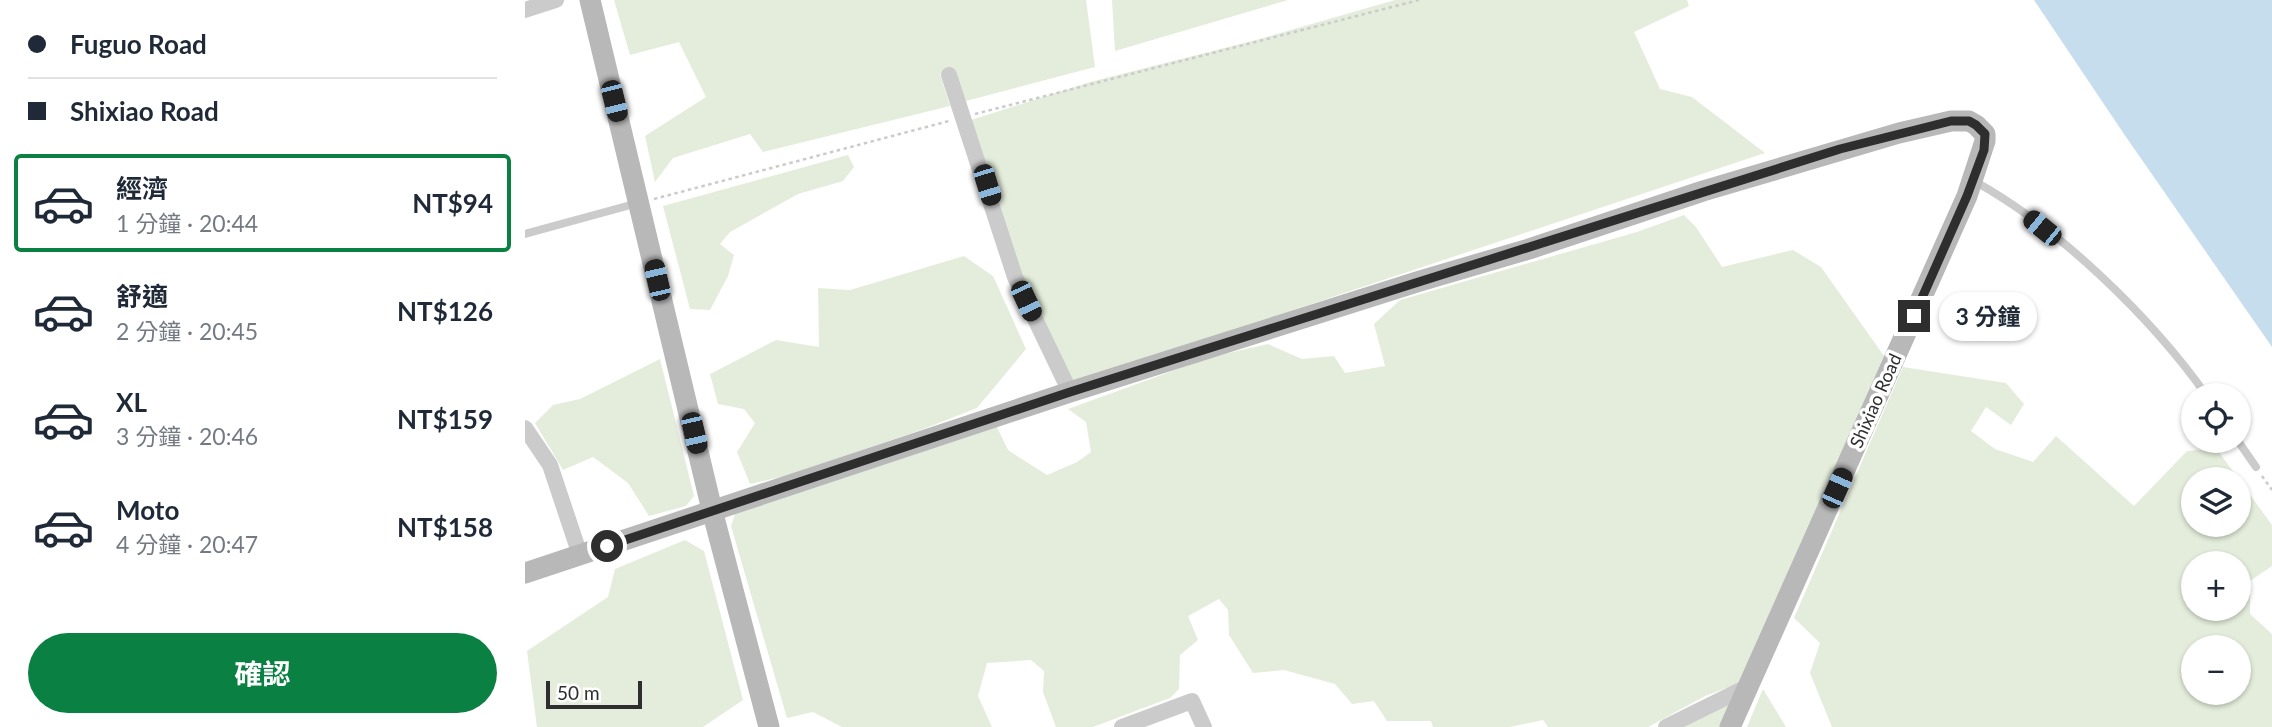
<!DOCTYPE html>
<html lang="zh-TW">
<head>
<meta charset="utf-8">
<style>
	body { margin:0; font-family:Lato,"Noto Sans TC",sans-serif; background:#f6f6f7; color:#1f2937; height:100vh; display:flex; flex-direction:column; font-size:26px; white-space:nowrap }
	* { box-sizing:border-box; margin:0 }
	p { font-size:23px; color:#747a83 }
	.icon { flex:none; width:38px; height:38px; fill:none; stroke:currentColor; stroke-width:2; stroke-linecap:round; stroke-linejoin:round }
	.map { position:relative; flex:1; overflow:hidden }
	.panel { display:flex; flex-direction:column; background:#fff; width:525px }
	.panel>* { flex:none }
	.top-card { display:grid; align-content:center; height:154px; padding:0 28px; background:#fff }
	.controls { position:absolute; left:1656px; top:383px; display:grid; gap:14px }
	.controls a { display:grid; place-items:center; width:70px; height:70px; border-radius:50%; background:#fff; box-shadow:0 2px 5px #0004; font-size:35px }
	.scale { position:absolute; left:21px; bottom:18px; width:96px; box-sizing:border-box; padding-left:7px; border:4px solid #2e2e2e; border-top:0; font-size:19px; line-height:24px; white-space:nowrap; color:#2e2e2e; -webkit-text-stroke:5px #fff; paint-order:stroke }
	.end { position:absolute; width:32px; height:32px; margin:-16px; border:9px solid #2e2e2e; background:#fff; box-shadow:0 0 0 4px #fff }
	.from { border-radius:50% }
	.bubble { position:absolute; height:49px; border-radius:24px; background:#fff; box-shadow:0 2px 5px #0004; font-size:23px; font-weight:700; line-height:49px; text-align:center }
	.car { position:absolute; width:21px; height:42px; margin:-21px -10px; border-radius:9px; box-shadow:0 0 5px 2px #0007; background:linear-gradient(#222 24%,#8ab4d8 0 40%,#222 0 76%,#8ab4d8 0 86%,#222 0) }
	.top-card b { display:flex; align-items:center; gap:24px; height:66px; font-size:26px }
	.top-card b+b { border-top:2px solid #e0e1e3 }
	.top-card i { width:18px; height:18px; background:#1f2937 }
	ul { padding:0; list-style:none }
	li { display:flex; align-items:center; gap:21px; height:98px; margin:0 14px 10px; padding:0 14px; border:4px solid transparent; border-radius:7px }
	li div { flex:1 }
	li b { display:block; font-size:26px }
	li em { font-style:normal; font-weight:700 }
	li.selected { border-color:#0b8043 }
	li>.icon { width:63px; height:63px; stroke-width:1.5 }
	.button { display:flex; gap:14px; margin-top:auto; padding:14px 28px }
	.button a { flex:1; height:80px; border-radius:42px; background:#0b8043; color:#fff; font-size:28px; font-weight:700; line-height:80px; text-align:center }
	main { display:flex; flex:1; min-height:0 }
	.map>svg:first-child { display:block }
	.green { fill:#e4eddb; fill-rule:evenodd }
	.water { fill:#c6ddee }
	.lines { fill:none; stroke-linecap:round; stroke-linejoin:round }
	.path { stroke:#cbcbcb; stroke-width:2.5; stroke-dasharray:3.5 3.5; stroke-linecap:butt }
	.lane { stroke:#cbcbcb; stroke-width:8 }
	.street { stroke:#cbcbcb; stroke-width:16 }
	.secondary { stroke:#b8b8b8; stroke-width:21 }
	.route { stroke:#2e2e2e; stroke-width:9 }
	.labels { text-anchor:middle; stroke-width:7; stroke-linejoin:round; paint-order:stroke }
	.street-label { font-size:18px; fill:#2e2e2e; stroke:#fff }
</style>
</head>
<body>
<main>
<section class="panel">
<div class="top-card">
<b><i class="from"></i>Fuguo Road</b>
<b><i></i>Shixiao Road</b>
</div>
<ul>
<li class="selected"><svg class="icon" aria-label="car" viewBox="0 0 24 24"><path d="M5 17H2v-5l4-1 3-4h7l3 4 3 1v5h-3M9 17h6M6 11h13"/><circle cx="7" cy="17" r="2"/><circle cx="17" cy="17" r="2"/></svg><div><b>經濟</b><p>1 分鐘 · 20:44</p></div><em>NT$94</em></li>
<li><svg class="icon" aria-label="car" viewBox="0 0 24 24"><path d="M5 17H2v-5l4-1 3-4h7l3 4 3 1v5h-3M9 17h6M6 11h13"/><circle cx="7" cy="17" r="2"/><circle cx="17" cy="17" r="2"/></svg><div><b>舒適</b><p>2 分鐘 · 20:45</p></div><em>NT$126</em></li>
<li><svg class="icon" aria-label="car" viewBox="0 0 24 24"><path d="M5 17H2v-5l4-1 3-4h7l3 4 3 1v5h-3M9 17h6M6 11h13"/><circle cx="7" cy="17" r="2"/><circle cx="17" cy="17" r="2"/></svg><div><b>XL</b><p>3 分鐘 · 20:46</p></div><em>NT$159</em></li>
<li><svg class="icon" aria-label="car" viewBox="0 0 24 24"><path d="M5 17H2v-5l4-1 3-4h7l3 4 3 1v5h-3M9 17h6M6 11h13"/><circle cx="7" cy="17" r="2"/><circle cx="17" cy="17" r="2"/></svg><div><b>Moto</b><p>4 分鐘 · 20:47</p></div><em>NT$158</em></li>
</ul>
<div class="button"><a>確認</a></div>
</section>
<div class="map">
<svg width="1747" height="727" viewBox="0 0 1747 727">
	<rect width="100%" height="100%" fill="#fff"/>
	<path class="green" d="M89,0H561L570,67L441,101L425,71L415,74L425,106L238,152L225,134L148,158L130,182L120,136L181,97L154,42L105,55Z
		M587,0H763L590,51Z
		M870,0H1162L1164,6L1109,32L1135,89L1167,97L1240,153L546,384L511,313L443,121L565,82L731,40Z
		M323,155L329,167L318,181L273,194L205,232L195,244L209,255L203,276L185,310L165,309L138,206Z
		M1159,215L1171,227L1197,267L1268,250L1296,267L1359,356L1215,683L1180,696L1123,727H1023L1018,720L985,727H908L906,721H862L849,701L827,704L810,684L759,670L728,673L704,635L703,610L694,599L663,616L673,640L655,655L654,689L645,698L568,727H531L518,692L519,671L506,660L462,663L453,696L467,727H317L288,712L262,718L206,526L210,514L471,425L483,450L522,475L552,462L566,452L561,422L543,409L686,357L743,344L777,359L809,356L820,373L860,366L849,324L875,300L1112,232Z
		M439,256L468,276L501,349L452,408L396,430L260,476L225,484L212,452L230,423L219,409L193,404L185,374L251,340L294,347L293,288L325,290Z
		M135,359L169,496L161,506L124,516L103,483L68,457L38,470L10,423L28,405L55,399Z
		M1378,367L1481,383L1499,404L1486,425L1461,407L1446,431L1470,449L1508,462L1531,436L1609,506L1662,451L1691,448L1747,525V566L1725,581V614L1747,634V727H1307L1285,673L1295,643L1269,618ZM1668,480H1713V525H1668ZM1668,564H1713V609H1668ZM1668,648H1713V693H1668Z
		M160,540L179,551L218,700L178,727H12L2,651L83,597L90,569Z
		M1238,689L1261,727H1222Z
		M1202,702L1206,707L1198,727H1157Z"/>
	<path class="water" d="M1509,0H1747V347L1599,134Z"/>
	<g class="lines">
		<path class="path" d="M450,114L894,0
			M129,199L424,121
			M1737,476L1747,490"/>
		<path class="lane" d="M1449,181C1533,227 1626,317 1682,396
			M0,234L113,203
			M1713,441L1731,467"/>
		<path class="street" d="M0,10L31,0
			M424,75L490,277L545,392
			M0,428L25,465L55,555
			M597,727L667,701L679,727
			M1141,727L1224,686"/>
		<path class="secondary" d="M65,0L187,510L244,727
			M0,573L545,392L895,281L1004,249L1178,191L1374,133L1426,121H1444L1451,125L1460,134V141L1442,196L1205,727"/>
	</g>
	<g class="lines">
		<path class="route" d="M82,546L545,392L1315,149L1426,121H1444L1451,125L1460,134L1459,150L1442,196L1389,316"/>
	</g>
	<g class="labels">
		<g class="street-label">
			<text transform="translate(1351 401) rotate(-66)" y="6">Shixiao Road</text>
		</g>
	</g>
</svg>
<div class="controls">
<a><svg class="icon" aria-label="locate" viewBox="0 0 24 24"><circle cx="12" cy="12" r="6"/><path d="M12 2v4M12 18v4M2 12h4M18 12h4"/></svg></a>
<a><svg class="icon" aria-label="layers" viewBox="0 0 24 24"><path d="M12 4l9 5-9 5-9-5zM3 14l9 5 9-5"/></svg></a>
<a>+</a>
<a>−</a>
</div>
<div class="scale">50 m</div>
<i class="end from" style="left:82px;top:546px"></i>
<i class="end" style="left:1389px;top:316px"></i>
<div class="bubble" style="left:1414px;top:292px;width:98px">3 分鐘</div>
<i class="car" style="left:89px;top:101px;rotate:166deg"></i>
<i class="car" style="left:462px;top:185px;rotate:163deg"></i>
<i class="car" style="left:1517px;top:228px;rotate:309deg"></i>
<i class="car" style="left:132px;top:280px;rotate:347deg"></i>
<i class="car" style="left:501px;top:301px;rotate:155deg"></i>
<i class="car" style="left:169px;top:433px;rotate:167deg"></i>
<i class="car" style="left:1312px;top:488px;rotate:24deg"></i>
</div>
</main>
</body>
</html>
